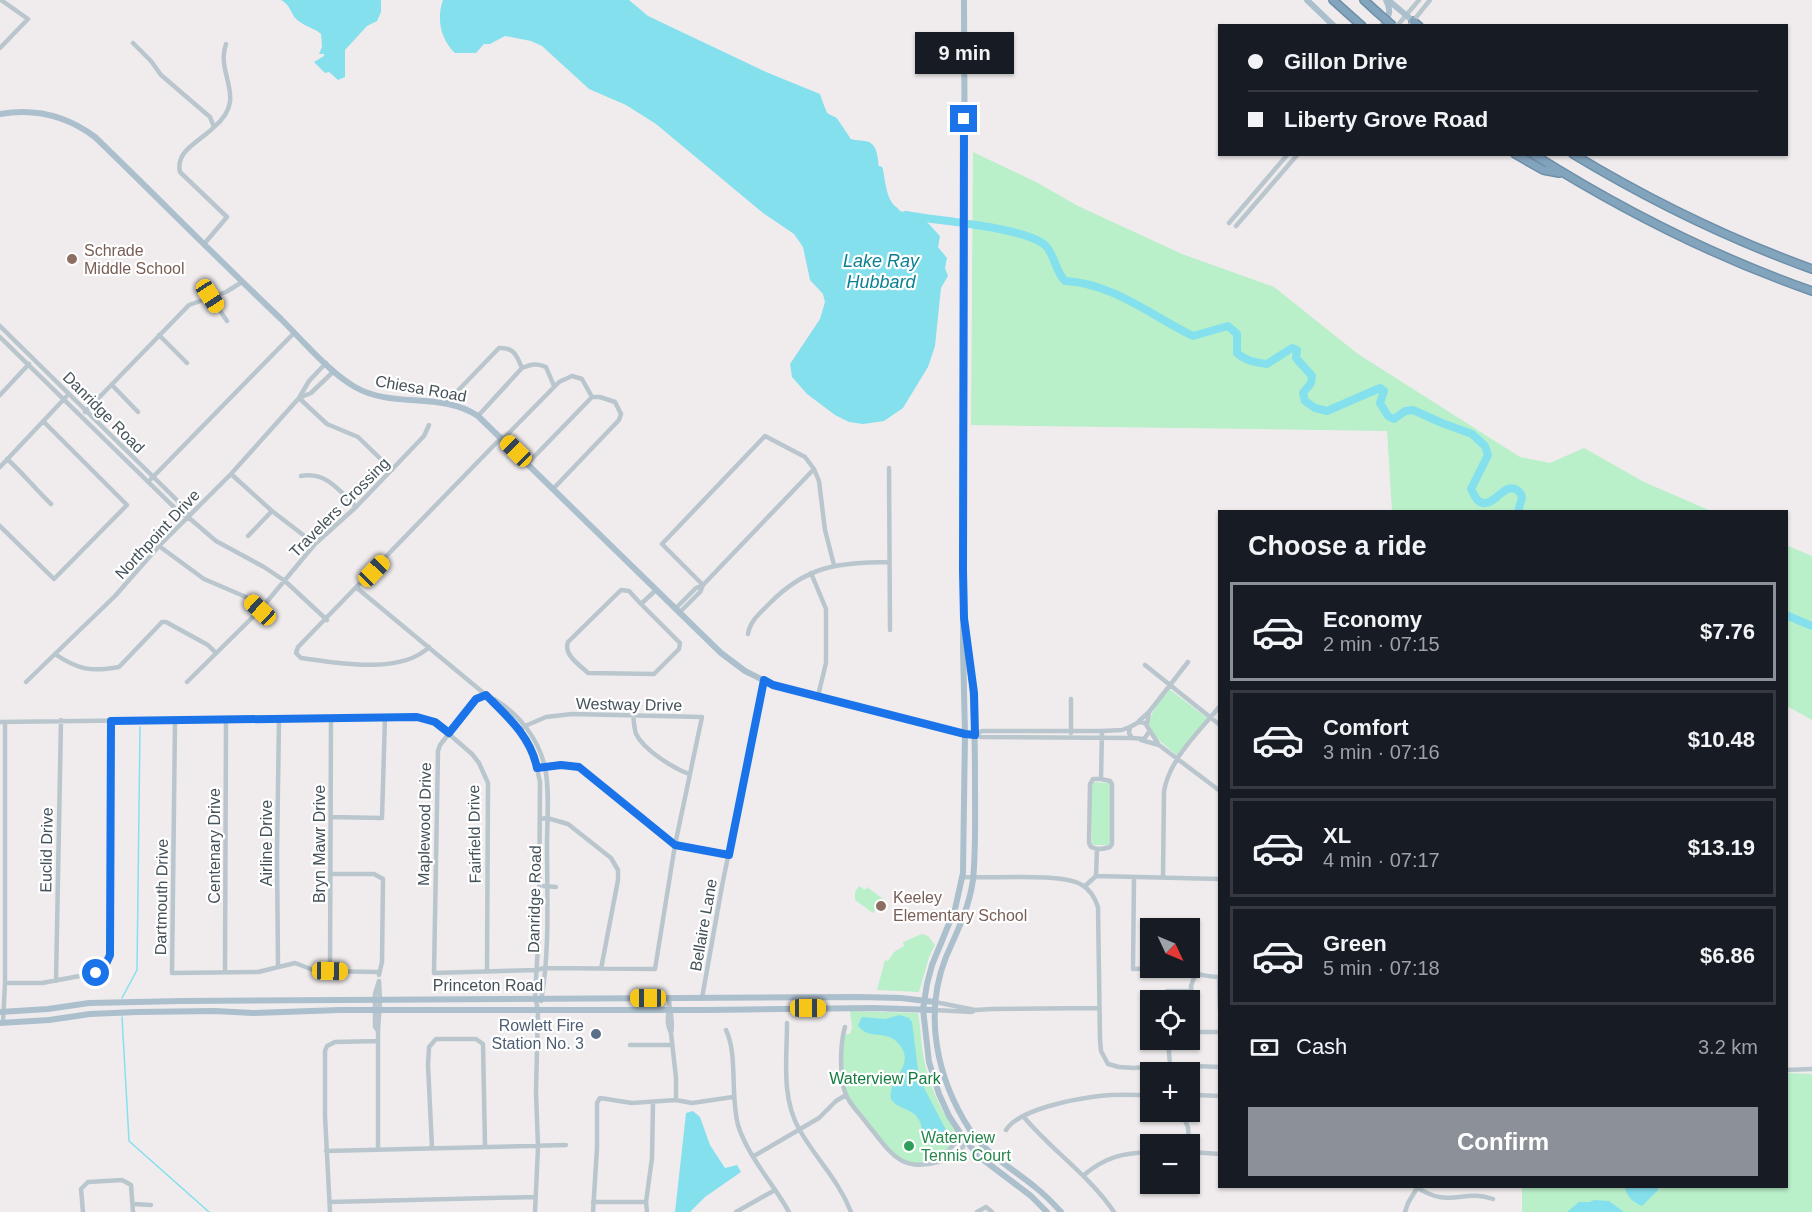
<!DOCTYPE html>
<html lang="en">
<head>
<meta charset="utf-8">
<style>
	body { margin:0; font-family:Helvetica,sans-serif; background:#20242c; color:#f1f3f6; height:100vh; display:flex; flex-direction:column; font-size:22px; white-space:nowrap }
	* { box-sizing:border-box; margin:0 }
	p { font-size:20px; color:#9ea1a6 }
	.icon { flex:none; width:33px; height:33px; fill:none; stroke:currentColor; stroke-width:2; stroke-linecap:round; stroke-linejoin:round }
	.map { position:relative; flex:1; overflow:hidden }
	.sheet { position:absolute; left:1218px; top:510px; width:570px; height:678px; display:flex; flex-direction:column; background:#171b24; border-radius:0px; box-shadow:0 2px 4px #0004 }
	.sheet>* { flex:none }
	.guide { position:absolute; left:1218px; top:24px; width:570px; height:132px; border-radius:0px; box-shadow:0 2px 4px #0004; display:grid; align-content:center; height:132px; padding:0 30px; background:#171b24 }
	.needle { width:39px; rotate:134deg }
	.controls { position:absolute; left:1140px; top:918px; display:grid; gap:12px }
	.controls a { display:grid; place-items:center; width:60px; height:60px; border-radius:0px; background:#171b24; box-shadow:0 2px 4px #0004; font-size:30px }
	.end { position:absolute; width:27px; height:27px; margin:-14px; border:8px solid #1a73e8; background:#fff; box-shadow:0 0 0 3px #fff }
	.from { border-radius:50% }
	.bubble { position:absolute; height:42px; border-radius:0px; background:#171b24; box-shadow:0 2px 4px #0004; font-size:20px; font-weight:700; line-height:42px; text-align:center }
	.car { position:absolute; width:18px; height:36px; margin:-18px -9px; border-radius:8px; box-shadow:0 0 4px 2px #0007; background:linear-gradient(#f5c518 24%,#345 0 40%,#f5c518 0 76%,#345 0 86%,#f5c518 0) }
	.guide b { display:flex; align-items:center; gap:21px; height:57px; font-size:22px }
	.guide b+b { border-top:2px solid #363941 }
	.guide i { width:15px; height:15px; background:#f1f3f6 }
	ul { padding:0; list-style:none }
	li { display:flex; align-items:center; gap:18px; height:99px; margin:0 12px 9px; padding:0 18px; border:3px solid #363941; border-radius:0px }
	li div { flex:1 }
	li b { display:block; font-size:22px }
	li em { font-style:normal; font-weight:700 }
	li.current { border-color:#8c9099 }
	li>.icon { width:54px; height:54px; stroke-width:1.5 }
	h2 { padding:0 30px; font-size:27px; line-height:72px }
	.pay { display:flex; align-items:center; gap:15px; height:66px; padding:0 30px; font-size:22px }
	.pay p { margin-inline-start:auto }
	.primary-button { display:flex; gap:12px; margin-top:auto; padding:12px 30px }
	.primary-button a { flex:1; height:69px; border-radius:0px; background:#8c9099; color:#fff; font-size:24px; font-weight:700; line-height:69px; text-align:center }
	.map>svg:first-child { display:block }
	.green { fill:#b9efc9 }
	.water { fill:#85e0ed }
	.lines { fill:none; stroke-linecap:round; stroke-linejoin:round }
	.stream { stroke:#85e0ed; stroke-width:1.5 }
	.river { stroke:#85e0ed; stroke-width:8 }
	.highway-casing { stroke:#6e8fa9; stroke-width:10 }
	.minor { stroke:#bac6cd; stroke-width:4.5 }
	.major { stroke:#abbfcd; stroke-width:6 }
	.highway { stroke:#83a4bd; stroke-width:7 }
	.highway-bridge-casing { stroke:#6e8fa9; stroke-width:10; stroke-linecap:butt }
	.highway-bridge { stroke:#83a4bd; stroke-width:7 }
	.route { stroke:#1a73e8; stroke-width:8 }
	.education-dot { fill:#8d6e63; stroke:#fff; stroke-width:2 }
	.service-dot { fill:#5c6f8a; stroke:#fff; stroke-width:2 }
	.leisure-dot { fill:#2e9e5b; stroke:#fff; stroke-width:2 }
	.labels { text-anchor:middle; stroke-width:4.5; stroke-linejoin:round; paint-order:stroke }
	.education-label { font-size:16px; fill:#785e54; stroke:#fff; text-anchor:start }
	.street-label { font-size:16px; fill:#45525a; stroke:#fff }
	.service-label { font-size:16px; fill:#4e5e75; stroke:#fff; text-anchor:end }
	.park-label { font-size:16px; fill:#157c40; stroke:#fff }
	.leisure-label { font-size:16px; fill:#27864d; stroke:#fff; text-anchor:start }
	.water-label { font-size:18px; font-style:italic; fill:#0a8092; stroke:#fff }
</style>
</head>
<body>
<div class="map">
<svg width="1812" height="1212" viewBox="0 0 1812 1212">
	<rect width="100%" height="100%" fill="#f0eced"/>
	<path class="green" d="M973,152L1036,182L1078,206L1182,254L1274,287L1358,354L1520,457L1550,463L1584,448L1644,482L1711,511H1392L1387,431L971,425Z
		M1786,545L1812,556V720L1787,706Z
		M1169,689L1207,718L1178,756C1143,727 1140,727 1169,689Z
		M1091,782L1110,783V845H1092Z
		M859,886L865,890L867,887L883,899L873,913L855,900V892Z
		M922,934L928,936L935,945L929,957L919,992L877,990L885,960L888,961L894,952L904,946L903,942Z
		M850,1011L918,1013C921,1029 921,1044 924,1060C930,1088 942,1113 959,1137L938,1162L922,1165L898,1159L851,1103L842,1080L843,1035L850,1034L852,1028Z
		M1787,1073L1812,1074V1212H1522V1187L1786,1186Z"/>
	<path class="water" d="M281,0H381V12L377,21L367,26L345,50V77L338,80L329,72L325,73L314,62L324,56V54H319L322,47L321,34C314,28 307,27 300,22C290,16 293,7 281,0Z
		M443,0H629L648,16L766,72L820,94C825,109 834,134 851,139C860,142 870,138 875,148C882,163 876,193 885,202C894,212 913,213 923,219C929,223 935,231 940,236L938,247L947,258L945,268L948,276L941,288L935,346L928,367L903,408L884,421L863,424L849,422L835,415L807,394L792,377L790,364L820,319L825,302L823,294L810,280L803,247L794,234L763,213L656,124L626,105L589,89L542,46L531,41L505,36L490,44H484L476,53H455C441,40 436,19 443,0Z
		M900,1015L909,1018L912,1022L919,1078L946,1130L945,1137L938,1144L931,1145L923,1140C921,1134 923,1126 919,1120C913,1108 898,1110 891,1099C887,1077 920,1064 896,1041C884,1030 866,1040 858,1025L862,1017L885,1019Z
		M693,1111L700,1117L710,1145L725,1168L737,1165L741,1172L705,1197L690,1212H675L686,1113Z
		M1629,1186L1658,1187V1190L1642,1206C1633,1202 1627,1197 1625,1188Z
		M1594,1200L1609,1201L1624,1212H1567L1579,1202H1590Z"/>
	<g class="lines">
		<path class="stream" d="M122,998L137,970L140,727
			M122,1017L129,1141L209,1212"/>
		<path class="river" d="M822,115L834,121L846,139
			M879,170C882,185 882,202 895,211
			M906,215C936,221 1025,227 1045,245C1055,255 1055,271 1065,281C1112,283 1152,316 1193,336L1228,326L1237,334V353C1246,361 1255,362 1267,364L1292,348L1297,350L1296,358L1312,376L1311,383L1303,393L1305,401L1315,408L1327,411L1380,388L1384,391L1380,403L1388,416L1394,419L1405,411L1413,410L1442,423L1472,434L1485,446L1488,455L1471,489C1474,494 1476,502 1483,503C1496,505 1504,482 1517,490C1520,492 1522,494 1522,498C1521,502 1519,507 1518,512
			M1786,615L1812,626"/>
		<defs>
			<path id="highway" d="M1333,0L1362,26
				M1364,0L1377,12
				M1413,21L1419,26
				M1515,154L1543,170L1559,173
				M1533,154C1620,209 1715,257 1812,291
				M1573,154C1649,200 1729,239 1812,269"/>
		</defs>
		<use href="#highway" class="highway-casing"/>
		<path class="minor" d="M1397,26L1419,0
			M1409,26L1430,0
			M133,43L151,61L161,75L210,117L214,127C201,141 175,150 180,172L227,217L204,244
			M0,48L28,19L1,0
			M214,127C249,98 215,75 226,44
			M1229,223L1288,154
			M1236,226L1298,154
			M210,296L227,321
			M0,326L186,509L188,517
			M159,335L187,363
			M0,337L180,513L188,517L216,541L264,567L285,581L327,620
			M326,363L309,381L299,398L311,393L334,371
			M112,385L138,412
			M0,395L29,364
			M446,403L499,348C514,347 517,356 522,368
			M85,412L189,305L226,292L242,282
			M478,416L522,368C532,364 537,363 546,367L554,386
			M503,439L559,382L572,376L582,379L592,397L528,463
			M7,459C23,473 35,489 51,504
			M0,467L66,397
			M889,468L890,630
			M814,469L703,585L662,544L765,436L805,457L814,469L819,481L825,530L834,565
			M231,474L272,511L315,544
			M301,476C326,471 340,491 356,507
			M151,479L294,333
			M554,488L619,420L621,414L615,402L600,397H592
			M0,526L54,579L127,505L43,421
			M248,536L272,511
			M159,546L204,579L246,597L260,610
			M811,573L826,609V663L818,696
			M357,588L486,695L518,726L529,744L536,764L540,782L539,929L535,996L538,1010L536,1092L538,1147L535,1212
			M641,604L680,643L679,649L654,674L588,673C580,665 563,655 568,642L621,590L629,591L641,604L656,590
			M675,609L696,588L703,585L700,592L679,613
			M748,634C750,621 760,613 769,604C807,565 838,563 889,562
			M429,647C401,675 337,663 301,658L296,653L298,647L502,437
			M55,654C78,670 92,672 119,667L162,622H166L208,645L216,653
			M1145,665L1220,725
			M26,682L115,596L159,546L231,474L299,398L327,424L358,437L392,470
			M187,682L260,610L315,544L356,507L424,436L429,425
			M486,695L476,699L440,745L438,751L434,973L537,970L544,968L655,969L675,845L702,717L572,714L546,717L525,726L520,730
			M494,699C519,714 538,738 545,767C550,792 547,820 547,845C547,894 550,953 541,1001
			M1149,712L1188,662
			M633,715C634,721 634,728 636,734C644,750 673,768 689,774
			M175,721L172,973L258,972L295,963L316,971L379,972
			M1139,721L1149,712L1147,725
			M0,722L385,717H417L435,722L472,754L479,763L488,783L487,970
			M1071,733V699
			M975,734L982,731H1102L1122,730L1130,727
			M975,735L981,737L1132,738
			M1141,740L1159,745L1145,723L1139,722L1130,727L1129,733L1132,738L1144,739L1149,732
			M1159,745L1220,791
			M543,767L561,765L579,767L662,836L675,845L729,855
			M1101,779L1110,781L1112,784V844L1110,847C1104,849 1097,850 1091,847L1089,843L1090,784L1093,779H1101L1102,731
			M331,817L382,818L385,717
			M540,819L547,818L568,824L611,858L618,870V880L601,969
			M331,874H374L383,879L382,962L379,975
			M1096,876L1097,849
			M962,877C990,879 1062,872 1082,885C1091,890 1095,898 1098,907L1100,1040L1101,1051L1108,1064L1119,1067L1134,1068L1166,1065
			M1134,877L1133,969C1149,968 1165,967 1182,970C1195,973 1205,977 1220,977
			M1163,877L1164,791C1170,758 1199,732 1220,706
			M544,886L556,887
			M1085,886L1096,876L1220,879
			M278,966L277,855L279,719
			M330,971L331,718
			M225,972L226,720
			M1195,975L1191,986L1194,1032H1220
			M1219,977L1220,1010
			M56,981L61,720
			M5,983H42L96,973C107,968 110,958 110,946L111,721
			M669,998C669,1011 674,1021 671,1033C667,1025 667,1018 669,1010
			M702,998L722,886L764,680
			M1167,1000V991H1192
			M935,1002L975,1010
			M934,1010L972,1012L975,1010L992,1009L1099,1008
			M3,1023L5,983V722
			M787,1023C787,1058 781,1097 799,1129C816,1159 838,1179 851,1212
			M845,1027C840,1044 839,1079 846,1095C851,1106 861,1115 868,1125C890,1151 899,1173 938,1162
			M726,1030C738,1055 730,1094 738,1125C748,1157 773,1183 789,1212
			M378,1031L375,1027V994L379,981L380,1000L378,1031V1149
			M671,1033L676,1078V1100
			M1168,1040L1170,1065L1220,1067
			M630,1045H671
			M1786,1070L1812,1069
			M1190,1097L1195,1095L1220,1096
			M1181,1112L1188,1127L1189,1144
			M1023,1116C1051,1150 1089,1175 1114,1212
			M1006,1130C1019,1109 1075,1099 1099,1096C1116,1094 1134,1095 1150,1095
			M964,1139L963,1147L948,1159L938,1162L958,1140L964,1139L972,1133
			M432,1148L428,1065L429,1047L436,1039H476L483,1044L485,1146
			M326,1151L566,1145
			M1190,1152L1220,1154
			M754,1156L819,1118L836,1101L846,1095
			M1084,1175C1105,1157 1123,1153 1150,1152
			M1415,1186C1449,1210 1464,1188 1493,1199
			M330,1202L534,1197
			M593,1202H646
			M133,1204L151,1205
			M83,1212L81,1189L88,1182L122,1180L131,1185L133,1212
			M330,1212L325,1116V1051L327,1046L335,1042L378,1041
			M593,1212L597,1148V1103L600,1098L632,1103L676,1100L692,1103L733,1097
			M647,1212L646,1202L652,1158L653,1103
			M736,1212L775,1190
			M977,1212L986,1207L992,1212
			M1405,1212L1408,1203L1417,1188"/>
		<path class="major" d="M964,0L965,227L963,648L965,734L963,873L955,909L932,965L927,984L923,1009L929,1062L939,1094L949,1116L964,1139L981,1158L1031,1196L1047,1212
			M1307,0L1334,26
			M1388,0L1413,21
			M1382,26C1389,16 1392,11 1386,0
			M0,114C34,108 67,116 95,137C157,197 218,259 281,319C302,340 330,373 355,387C393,409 440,391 478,416L721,653L745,671L773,685L965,734L975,735
			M966,631C974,684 975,732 975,785C975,817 976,849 973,880C969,908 957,932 946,957C923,1015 937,1079 970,1130C986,1154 1013,1169 1035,1187C1044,1194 1053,1203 1061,1212
			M0,1012L48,1009L89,1003L182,1001L859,997L901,998L935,1002
			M0,1023L49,1020L90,1014L137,1012L215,1011L253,1013L340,1010H707L873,1008L934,1010"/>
		<use href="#highway" class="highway"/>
		<defs>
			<path id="highway-bridge" d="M1377,12L1393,26"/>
		</defs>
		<use href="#highway-bridge" class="highway-bridge-casing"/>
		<use href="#highway-bridge" class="highway-bridge"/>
	</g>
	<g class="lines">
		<path class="route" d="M96,973L105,966L110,955L111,721L417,717L435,722L449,733L476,699L486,695C508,717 531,737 537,768L561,765L579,767L675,845L729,855L764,680L773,685L965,734L975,735L974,693L964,618L963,571L964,119"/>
	</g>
	<g class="education-dot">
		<circle cx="72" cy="259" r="6"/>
		<circle cx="881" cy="906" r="6"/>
	</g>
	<circle class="service-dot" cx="596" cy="1034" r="6"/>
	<circle class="leisure-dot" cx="909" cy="1146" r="6"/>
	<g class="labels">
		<g class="education-label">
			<text x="84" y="256">Schrade<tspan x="84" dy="18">Middle School</tspan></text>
			<text x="893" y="903">Keeley<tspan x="893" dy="18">Elementary School</tspan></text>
		</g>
		<g class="street-label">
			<text transform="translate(421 388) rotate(10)" y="6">Chiesa Road</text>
			<text transform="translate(104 412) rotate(45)" y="6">Danridge Road</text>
			<text transform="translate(339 507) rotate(-45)" y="6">Travelers Crossing</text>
			<text transform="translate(157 534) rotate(-47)" y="6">Northpoint Drive</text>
			<text transform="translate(629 704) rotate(1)" y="6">Westway Drive</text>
			<text transform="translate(424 824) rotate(-89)" y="6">Maplewood Drive</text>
			<text transform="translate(474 834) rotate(-91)" y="6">Fairfield Drive</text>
			<text transform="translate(266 843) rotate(-90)" y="6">Airline Drive</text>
			<text transform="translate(319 844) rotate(-90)" y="6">Bryn Mawr Drive</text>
			<text transform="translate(214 846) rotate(-90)" y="6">Centenary Drive</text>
			<text transform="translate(46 850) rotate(-89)" y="6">Euclid Drive</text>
			<text transform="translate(161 897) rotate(-89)" y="6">Dartmouth Drive</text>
			<text transform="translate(534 899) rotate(-89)" y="6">Danridge Road</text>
			<text transform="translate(703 925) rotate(-80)" y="6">Bellaire Lane</text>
			<text x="488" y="991">Princeton Road</text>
		</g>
		<g class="service-label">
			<text x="584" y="1031">Rowlett Fire<tspan x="584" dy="18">Station No. 3</tspan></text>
		</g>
		<g class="park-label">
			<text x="885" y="1084">Waterview Park</text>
		</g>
		<g class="leisure-label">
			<text x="921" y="1143">Waterview<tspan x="921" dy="18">Tennis Court</tspan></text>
		</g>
		<g class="water-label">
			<text x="881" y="267">Lake Ray<tspan x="881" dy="21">Hubbard</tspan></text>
		</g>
	</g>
</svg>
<div class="controls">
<a><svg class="needle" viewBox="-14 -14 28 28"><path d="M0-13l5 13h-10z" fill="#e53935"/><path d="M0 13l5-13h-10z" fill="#9ea1a6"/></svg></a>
<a><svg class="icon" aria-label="locate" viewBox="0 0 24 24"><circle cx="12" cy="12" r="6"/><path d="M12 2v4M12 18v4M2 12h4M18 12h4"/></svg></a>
<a>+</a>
<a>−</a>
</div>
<i class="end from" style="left:96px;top:973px"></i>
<i class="end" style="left:964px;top:119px"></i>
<div class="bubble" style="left:915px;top:32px;width:99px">9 min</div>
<i class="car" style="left:210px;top:296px;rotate:147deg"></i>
<i class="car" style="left:516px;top:451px;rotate:315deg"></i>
<i class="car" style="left:374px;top:571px;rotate:44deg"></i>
<i class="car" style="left:260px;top:610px;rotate:313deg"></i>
<i class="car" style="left:330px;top:971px;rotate:91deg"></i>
<i class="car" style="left:648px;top:998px;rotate:270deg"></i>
<i class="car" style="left:808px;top:1008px;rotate:90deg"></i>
<div class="guide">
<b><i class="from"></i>Gillon Drive</b>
<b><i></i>Liberty Grove Road</b>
</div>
<section class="sheet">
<h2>Choose a ride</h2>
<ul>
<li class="current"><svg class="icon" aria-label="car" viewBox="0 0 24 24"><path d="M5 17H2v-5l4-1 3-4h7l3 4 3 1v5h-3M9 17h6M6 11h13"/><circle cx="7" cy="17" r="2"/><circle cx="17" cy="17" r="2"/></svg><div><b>Economy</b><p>2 min · 07:15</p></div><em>$7.76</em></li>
<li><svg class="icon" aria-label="car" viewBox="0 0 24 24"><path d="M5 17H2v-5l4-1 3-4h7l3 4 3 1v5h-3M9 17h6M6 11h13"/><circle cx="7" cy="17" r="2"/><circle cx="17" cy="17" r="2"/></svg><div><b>Comfort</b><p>3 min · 07:16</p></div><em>$10.48</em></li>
<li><svg class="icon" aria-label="car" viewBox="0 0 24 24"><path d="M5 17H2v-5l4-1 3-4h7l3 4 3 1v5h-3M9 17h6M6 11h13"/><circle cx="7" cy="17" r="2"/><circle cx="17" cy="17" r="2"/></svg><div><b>XL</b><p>4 min · 07:17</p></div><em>$13.19</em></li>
<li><svg class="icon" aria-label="car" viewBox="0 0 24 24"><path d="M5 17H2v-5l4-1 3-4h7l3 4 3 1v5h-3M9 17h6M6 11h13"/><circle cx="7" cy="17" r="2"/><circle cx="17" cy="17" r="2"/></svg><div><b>Green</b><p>5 min · 07:18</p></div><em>$6.86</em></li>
</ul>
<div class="pay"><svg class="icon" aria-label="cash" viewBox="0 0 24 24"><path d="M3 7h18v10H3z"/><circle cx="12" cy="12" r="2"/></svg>Cash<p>3.2 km</p></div>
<div class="primary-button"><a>Confirm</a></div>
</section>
</div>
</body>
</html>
